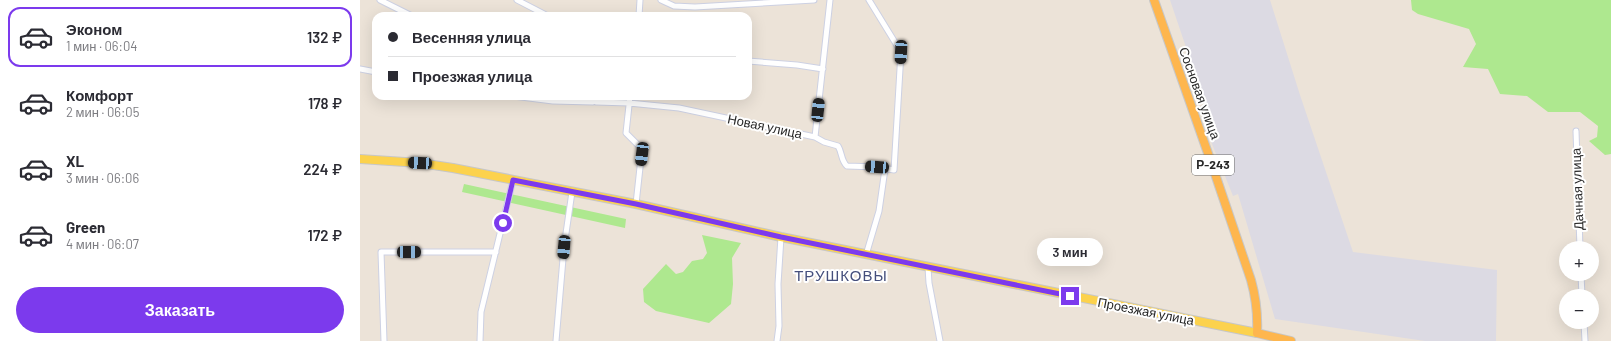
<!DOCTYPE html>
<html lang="ru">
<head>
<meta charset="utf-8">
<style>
	body { margin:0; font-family:Barlow,sans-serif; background:#f7f7f7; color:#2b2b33; height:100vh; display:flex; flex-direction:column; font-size:15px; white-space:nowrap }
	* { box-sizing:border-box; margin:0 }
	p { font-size:13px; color:#7c7c81 }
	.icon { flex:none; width:22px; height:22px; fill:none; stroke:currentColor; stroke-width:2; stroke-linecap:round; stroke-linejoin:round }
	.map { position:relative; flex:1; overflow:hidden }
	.details { display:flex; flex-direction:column; background:#fff; width:360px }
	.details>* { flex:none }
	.guide { position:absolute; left:12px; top:12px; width:380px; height:88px; border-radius:12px; box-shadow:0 4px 16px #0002; display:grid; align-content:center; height:88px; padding:0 16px; background:#fff }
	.fabs { position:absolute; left:1199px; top:241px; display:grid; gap:8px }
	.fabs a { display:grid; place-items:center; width:40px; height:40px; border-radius:50%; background:#fff; box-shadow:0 4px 16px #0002; font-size:20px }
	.end { position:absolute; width:18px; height:18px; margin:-9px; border:5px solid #7c3aed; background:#fff; box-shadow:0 0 0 2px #fff }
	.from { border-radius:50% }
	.bubble { position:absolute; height:28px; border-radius:14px; background:#fff; box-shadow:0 4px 16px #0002; font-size:13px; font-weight:600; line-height:28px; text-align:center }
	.car { position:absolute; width:12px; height:24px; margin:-12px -6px; border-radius:5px; box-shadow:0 0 3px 1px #0007; background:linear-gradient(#222 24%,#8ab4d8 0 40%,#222 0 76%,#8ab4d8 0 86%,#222 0) }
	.guide b { display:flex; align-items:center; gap:14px; height:38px; font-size:15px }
	.guide b+b { border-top:1px solid #e1e1e2 }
	.guide i { width:10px; height:10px; background:#2b2b33 }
	ul { padding:7px 0 0; list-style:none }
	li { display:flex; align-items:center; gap:12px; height:60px; margin:0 8px 6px; padding:0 8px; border:2px solid transparent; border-radius:12px }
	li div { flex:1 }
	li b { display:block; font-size:15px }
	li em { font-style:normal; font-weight:600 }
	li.active { border-color:#7c3aed }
	li>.icon { width:36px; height:36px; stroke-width:1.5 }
	.button { display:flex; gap:8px; margin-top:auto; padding:8px 16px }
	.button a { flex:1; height:46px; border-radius:24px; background:#7c3aed; color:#fff; font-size:16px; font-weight:600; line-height:46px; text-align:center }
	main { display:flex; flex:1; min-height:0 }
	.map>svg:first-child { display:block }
	.industrial { fill:#dcdae3 }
	.green { fill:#aee88f }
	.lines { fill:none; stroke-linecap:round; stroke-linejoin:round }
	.minor-casing { stroke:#cdd1e3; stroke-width:7 }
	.primary-casing { stroke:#c7c7c7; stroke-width:10 }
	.trunk-casing { stroke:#c7c7c7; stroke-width:10 }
	.minor { stroke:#fff; stroke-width:5 }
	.primary { stroke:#fcd24d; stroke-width:8 }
	.trunk { stroke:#feb64e; stroke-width:8 }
	.route { stroke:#7c3aed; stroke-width:5 }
	.labels { text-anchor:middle; stroke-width:4; stroke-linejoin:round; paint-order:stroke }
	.shield { fill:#fff; stroke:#686868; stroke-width:1 }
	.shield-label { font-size:12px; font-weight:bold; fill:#282828 }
	.street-label { font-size:13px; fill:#282828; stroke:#fff }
	.quarter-label { font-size:15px; letter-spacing:1px; fill:#454f7c; stroke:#fff }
</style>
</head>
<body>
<main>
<section class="details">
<ul>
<li class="active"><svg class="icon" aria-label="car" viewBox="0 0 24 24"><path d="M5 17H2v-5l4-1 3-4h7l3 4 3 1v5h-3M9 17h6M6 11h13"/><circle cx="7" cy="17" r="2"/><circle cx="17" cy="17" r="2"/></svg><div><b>Эконом</b><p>1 мин · 06:04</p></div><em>132 ₽</em></li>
<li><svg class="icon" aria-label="car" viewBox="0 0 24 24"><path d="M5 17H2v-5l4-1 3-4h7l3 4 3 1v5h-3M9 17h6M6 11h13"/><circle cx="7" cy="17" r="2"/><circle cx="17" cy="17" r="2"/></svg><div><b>Комфорт</b><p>2 мин · 06:05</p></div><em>178 ₽</em></li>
<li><svg class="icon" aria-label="car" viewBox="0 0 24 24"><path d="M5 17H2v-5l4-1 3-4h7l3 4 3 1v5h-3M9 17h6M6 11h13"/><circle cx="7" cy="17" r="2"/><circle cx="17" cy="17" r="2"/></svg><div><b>XL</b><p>3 мин · 06:06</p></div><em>224 ₽</em></li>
<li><svg class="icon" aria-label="car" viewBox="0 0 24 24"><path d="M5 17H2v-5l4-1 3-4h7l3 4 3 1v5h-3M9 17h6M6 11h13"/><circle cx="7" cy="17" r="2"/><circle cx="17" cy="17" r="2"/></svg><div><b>Green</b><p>4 мин · 06:07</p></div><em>172 ₽</em></li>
</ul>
<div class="button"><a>Заказать</a></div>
</section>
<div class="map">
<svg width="1251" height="341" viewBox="0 0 1251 341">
	<rect width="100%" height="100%" fill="#ece3d8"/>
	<path class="industrial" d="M810,0H910L940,95L993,252L1137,270L1136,341H1065L915,319L878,194L873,196L846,129L853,127Z"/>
	<path class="green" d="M1051,0H1251V154L1245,155L1229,141L1237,137L1238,126L1220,112H1188L1167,96L1140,94L1128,69L1103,67L1116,44L1109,29L1058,14L1052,10Z
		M104,184L266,219L265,228L102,192Z
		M342,235L381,243L372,258L373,284L371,304L349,323L296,311L284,302L283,289L306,264L316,274L323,272L332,261L343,259L347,253Z"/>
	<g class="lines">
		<defs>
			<path id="minor" d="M20,0L52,16
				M157,0L188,16
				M301,0L314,6L335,7L454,0
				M279,16L280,0
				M388,61L437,65L463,69
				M0,69L16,72
				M153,96L193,101L233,102
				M220,96L236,102L269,103L319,108L455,137L470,0
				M270,96L266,133L282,149L276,204
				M1216,131L1220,248
				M455,137L464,142L478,146C482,152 481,161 487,166L517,167L534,170L541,52L509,0
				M506,255L519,211L525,169
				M568,267L569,283L580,341
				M1221,274L1222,296
				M1224,322L1225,341
				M24,341L21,252H136
				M120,341L121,312L153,180
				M196,341L204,247L212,192
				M417,341L419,326L418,284L421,237"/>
			<path id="primary" d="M0,159L60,163L93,168L276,204L421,237L897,333"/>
			<path id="trunk" d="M794,0L850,159L891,280C896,298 898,314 897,333L931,341"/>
		</defs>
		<use href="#minor" class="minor-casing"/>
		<use href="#primary" class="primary-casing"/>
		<use href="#trunk" class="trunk-casing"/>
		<use href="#minor" class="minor"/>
		<use href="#primary" class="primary"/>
		<use href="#trunk" class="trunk"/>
	</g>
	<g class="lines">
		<path class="route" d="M143,223L153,180L276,204L421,237L710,296"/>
	</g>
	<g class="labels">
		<rect class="shield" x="832" y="155" width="42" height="20" rx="3"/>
		<g class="shield-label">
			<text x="853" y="169">Р-243</text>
		</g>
		<g class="street-label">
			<text transform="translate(840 93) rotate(70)" y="5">Сосновая улица</text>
			<text transform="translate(405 126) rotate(12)" y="5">Новая улица</text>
			<text transform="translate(1217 189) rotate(-92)" y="5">Дачная улица</text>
			<text transform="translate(786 311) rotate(11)" y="5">Проезжая улица</text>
		</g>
		<g class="quarter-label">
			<text x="481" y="281">ТРУШКОВЫ</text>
		</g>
	</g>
</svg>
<div class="fabs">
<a>+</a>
<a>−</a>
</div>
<i class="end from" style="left:143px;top:223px"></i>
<i class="end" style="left:710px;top:296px"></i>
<div class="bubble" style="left:677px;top:238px;width:66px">3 мин</div>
<i class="car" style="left:541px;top:52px;rotate:183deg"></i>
<i class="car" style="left:458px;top:110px;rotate:6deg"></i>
<i class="car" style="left:282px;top:154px;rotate:187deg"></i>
<i class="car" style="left:60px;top:163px;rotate:273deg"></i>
<i class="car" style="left:517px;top:167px;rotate:274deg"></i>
<i class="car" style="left:204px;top:247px;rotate:185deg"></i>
<i class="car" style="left:49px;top:252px;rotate:90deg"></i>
<div class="guide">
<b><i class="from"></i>Весенняя улица</b>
<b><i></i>Проезжая улица</b>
</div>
</div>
</main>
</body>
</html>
